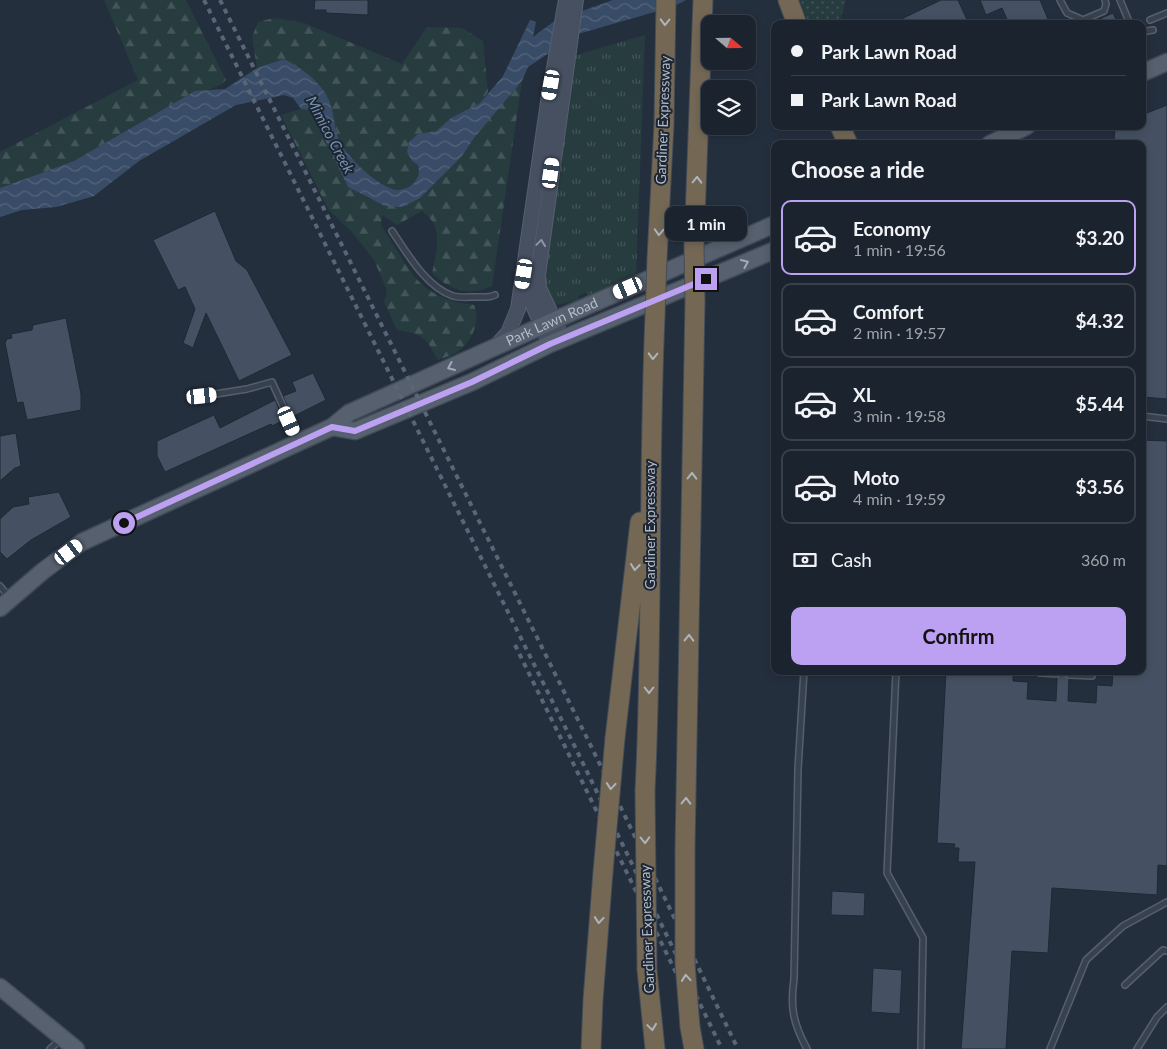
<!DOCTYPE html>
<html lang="en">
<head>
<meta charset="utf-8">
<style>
	body { margin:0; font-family:Lato,sans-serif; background:#242b36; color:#f1f3f6; height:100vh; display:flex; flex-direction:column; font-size:19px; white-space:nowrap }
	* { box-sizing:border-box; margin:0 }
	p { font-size:16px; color:#a0a4aa }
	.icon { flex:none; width:28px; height:28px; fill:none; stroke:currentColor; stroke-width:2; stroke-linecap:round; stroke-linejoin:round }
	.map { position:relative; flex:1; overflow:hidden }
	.side { position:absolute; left:771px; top:140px; width:375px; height:535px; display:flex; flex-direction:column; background:#1b232e; border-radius:10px; box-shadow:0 2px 8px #0003,0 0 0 1px #39404a }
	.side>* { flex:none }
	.banner { position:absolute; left:771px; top:20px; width:375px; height:110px; border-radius:10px; box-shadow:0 2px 8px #0003,0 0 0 1px #39404a; display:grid; align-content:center; height:110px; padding:0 20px; background:#1b232e }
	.needle { width:32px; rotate:110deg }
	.tools { position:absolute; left:701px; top:15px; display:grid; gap:10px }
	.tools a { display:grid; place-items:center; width:55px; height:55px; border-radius:10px; background:#1b232e; box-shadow:0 2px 8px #0003,0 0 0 1px #39404a; font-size:25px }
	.end { position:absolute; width:22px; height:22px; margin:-11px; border:6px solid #bca0f2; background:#111; box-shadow:0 0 0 2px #111 }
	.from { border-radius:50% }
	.bubble { position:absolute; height:35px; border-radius:10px; background:#1b232e; box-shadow:0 2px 8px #0003,0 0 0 1px #39404a; font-size:16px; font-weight:700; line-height:35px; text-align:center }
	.car { position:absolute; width:15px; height:30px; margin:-15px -8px; border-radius:6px; box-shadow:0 0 4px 1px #0007; background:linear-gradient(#fff 24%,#345 0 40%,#fff 0 76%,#345 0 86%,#fff 0) }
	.banner b { display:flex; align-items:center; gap:18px; height:48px; font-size:19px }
	.banner b+b { border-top:1px solid #39404a }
	.banner i { width:12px; height:12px; background:#f1f3f6 }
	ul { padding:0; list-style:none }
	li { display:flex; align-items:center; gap:15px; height:75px; margin:0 10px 8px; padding:0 10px; border:2px solid #39404a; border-radius:10px }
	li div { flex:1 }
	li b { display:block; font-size:19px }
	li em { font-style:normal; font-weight:700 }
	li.current { border-color:#bca0f2 }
	li>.icon { width:45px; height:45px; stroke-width:1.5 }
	h2 { padding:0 20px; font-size:22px; line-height:60px }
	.pay { display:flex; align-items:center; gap:12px; height:55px; padding:0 20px; font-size:19px }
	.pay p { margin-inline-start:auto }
	.action { display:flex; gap:10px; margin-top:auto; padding:10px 20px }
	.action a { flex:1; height:58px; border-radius:10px; background:#bca0f2; color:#111; font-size:20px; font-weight:700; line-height:58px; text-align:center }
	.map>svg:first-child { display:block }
	.grass { fill:url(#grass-tufts) }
	.forest { fill:url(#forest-firs) }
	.park { fill:url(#park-dots) }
	.water { fill:url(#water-waves) }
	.building { fill:#455162; stroke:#1f2835 }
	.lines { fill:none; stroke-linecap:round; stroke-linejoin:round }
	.lane-casing { stroke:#565f6c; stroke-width:8 }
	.secondary-casing { stroke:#565f6c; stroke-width:16 }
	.primary-casing { stroke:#414a57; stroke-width:19 }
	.highway-casing { stroke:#434c59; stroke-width:21 }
	.lane { stroke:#38414e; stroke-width:5 }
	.secondary { stroke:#465061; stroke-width:14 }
	.primary { stroke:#56606e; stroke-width:16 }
	.highway { stroke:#746855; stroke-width:19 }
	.tram { stroke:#5a6575; stroke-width:1 }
	.rail { stroke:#5a6575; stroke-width:4; stroke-dasharray:5 5; stroke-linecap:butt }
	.highway-bridge-casing { stroke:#434c59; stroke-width:21; stroke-linecap:butt }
	.highway-bridge { stroke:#746855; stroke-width:19 }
	.oneway { stroke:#aeb4bd }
	.oneway2 { stroke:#8e96a5 }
	.oneway3 { stroke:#a1aab7 }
	.route { stroke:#bca0f2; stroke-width:6 }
	.labels { text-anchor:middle; stroke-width:4; stroke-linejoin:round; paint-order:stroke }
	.street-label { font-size:14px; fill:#b4bcc9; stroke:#1d2633 }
	.water-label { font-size:15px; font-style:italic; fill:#7c92b1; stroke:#1d2633 }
</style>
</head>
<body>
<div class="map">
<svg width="1167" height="1049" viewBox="0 0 1167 1049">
	<defs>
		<pattern id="grass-tufts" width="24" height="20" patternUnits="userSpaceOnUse" patternTransform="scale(1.25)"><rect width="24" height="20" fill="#263c3f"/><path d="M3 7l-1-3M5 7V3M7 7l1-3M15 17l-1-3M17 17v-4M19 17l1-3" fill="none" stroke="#435659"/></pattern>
		<pattern id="forest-firs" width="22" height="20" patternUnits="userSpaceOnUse" patternTransform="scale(1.25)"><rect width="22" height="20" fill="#263c3f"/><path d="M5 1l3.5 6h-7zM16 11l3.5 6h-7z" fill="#435659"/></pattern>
		<pattern id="park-dots" width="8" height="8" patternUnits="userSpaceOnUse" patternTransform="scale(1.25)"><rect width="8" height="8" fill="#263c3f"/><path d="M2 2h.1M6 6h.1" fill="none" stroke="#435659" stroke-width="1.8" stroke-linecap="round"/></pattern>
		<pattern id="water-waves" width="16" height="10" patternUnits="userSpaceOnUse" patternTransform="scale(1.25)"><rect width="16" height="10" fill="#394c67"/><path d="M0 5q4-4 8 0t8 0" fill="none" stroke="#53647b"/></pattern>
	</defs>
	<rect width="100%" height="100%" fill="#242f3e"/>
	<path class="grass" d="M645,35L636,276L588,295L587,292L578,296L579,300L556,305L544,283L573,56Z"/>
	<path class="forest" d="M104,0H186L226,80L220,85L206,91H195L176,102L74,161L0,188V152L138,80Z
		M274,18L304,23L402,64L427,27L462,28L483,41L488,92L480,103L451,118L436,131L418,134L412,161L418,165V180C412,184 404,190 397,190C380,189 342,153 338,137C333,121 334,105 323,90C315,78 296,68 284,59L257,68L252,37L258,22Z
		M522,81L492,286C470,297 449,290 432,273C437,250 444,226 422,211L397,225L382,215L381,226C412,269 413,297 474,305C481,320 473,339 460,350C455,355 445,357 438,360C426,337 423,334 397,330L384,302L387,291L374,260L352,232L328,209L281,115L301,109L311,110L349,187L370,199L403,207L420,198L462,156L474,138Z"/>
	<path class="park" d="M800,0H846L839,24H809Z"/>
	<path class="water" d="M613,0H686L672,7L578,34L528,67L522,81L474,138L462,156L420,198L403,207L385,206L348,187L311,110L301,109L293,98L284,95L236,105L139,161L94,196L56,207L22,210L0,217V188L74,161L195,91L225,89L257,68L284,59C298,66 314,77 323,90C334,104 333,121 338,137C342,153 380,189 397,190C400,190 406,188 408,187C418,182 420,175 418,165L412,161L407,152L409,142L418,134L436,131L451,118L480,103L503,76L530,20L536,22L533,37L556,20Z"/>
	<path class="building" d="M315,0H368V15L326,13V10H314Z
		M941,0H958L969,24H891Z
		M980,0H1040L1050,24H1009L1002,8L986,15Z
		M1113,13L1118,24H1088Z
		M1167,105V399L1142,397V144H1114L1115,126H1142V115Z
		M215,211L236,261L247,270L292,355L239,381L206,313L193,348L183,343L195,309L185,287L178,290L153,240Z
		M66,318L81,394V410L27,420L23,402L17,403L5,343L7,339L12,338L11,334L32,330L33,325Z
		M313,373L326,400L292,417L283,396L296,391L292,382Z
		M275,400L284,420L272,426L271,424L165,472L157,456V441L214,415L220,428Z
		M16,433L21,466L15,468L0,481V436Z
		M1142,440L1167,441V866L1158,865L1157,895L1052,888L1048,953L1012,951L1006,1049H961L975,862H958L959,848H954L955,844L937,843L946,671H1013V681L1028,682L1027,699L1056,701L1057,678L1061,676L1060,671H1067L1065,675L1069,679L1068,701L1096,703L1097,685L1112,686L1113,671H1142Z
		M59,492L71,517L31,540L7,559L0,552V519L13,507L29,504L28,497Z
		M832,891L865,893L864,916L831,915Z
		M873,968L902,970L900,1014L871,1012Z"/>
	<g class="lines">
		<defs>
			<path id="lane" d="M1060,0L1067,13L1083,20L1104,11L1106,4L1105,0
				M1120,0L1130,24
				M1150,20L1167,13
				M1142,32L1153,30
				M392,231C407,253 426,287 453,296C460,298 469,297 476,297C483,297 489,298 495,295
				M203,396L247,389L272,382L298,440
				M1142,416L1167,419
				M0,586L9,597
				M804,671L798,769L794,979C790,1007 793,1023 807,1049
				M896,671L887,873L923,938L921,1049
				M1040,671V673L1057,674
				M1069,675L1092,676V671
				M1125,985L1163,950L1167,951
				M50,1049L60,1040
				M1050,1049L1086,960L1123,926L1167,902
				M1137,1049L1157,1017L1167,1007"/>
			<path id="secondary" d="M528,276L532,303L550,344
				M563,339L539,288L538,275L576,0
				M496,346L508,333L518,309L548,102L566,0"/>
			<g id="primary">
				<path d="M1142,73L1167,62"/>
				<path d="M990,144L1027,126"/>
				<path d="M332,427L355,431L472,382L550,344L775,250"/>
				<path id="s1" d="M0,608L43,571L82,542L332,427L349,413L555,320L775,224"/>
				<path d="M0,987L76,1049"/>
			</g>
			<path id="highway" d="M788,0L797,24
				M840,126L848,144
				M694,246L703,0
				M657,259L664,124L666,0
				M615,738L640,522
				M645,791C653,633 648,474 655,316
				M685,849L695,301
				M647,970L655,1049
				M690,1027L694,1049
				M591,1049L593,1000L603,872"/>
		</defs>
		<use href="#lane" class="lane-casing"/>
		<use href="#secondary" class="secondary-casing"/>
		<use href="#primary" class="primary-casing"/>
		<use href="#highway" class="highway-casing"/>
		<use href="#lane" class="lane"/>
		<use href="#secondary" class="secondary"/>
		<use href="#primary" class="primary"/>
		<use href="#highway" class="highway"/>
		<path class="tram" d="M0,982L82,1049"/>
		<path class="rail" d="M204,0L578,753L722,1049
			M220,0L589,742L738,1049
			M515,645L688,997"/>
		<defs>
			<path id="highway-bridge" d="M694,246L695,301
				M655,316L657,259
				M645,791L647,970
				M685,849V963L690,1027
				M603,872L615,738"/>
		</defs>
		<use href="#highway-bridge" class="highway-bridge-casing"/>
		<use href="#highway-bridge" class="highway-bridge"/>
	</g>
	<defs><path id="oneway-chevron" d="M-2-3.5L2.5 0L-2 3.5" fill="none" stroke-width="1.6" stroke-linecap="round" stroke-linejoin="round" transform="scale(1.25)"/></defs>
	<g class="oneway">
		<use href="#oneway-chevron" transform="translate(665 22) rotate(91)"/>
		<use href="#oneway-chevron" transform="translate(697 180) rotate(-88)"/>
		<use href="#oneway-chevron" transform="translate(659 232) rotate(93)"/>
		<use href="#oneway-chevron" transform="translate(653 356) rotate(92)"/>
		<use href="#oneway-chevron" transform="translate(692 476) rotate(-89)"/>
		<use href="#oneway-chevron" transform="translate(635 567) rotate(97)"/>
		<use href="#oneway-chevron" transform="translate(689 638) rotate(-89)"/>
		<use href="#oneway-chevron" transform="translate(649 690) rotate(90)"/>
		<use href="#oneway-chevron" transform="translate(611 786) rotate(95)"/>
		<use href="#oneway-chevron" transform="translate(686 801) rotate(-89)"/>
		<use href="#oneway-chevron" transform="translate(645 840) rotate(89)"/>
		<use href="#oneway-chevron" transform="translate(599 920) rotate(95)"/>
		<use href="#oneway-chevron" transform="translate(686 978) rotate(-95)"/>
		<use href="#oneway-chevron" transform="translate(652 1027) rotate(82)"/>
	</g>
	<use class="oneway2" href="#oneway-chevron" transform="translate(541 243) rotate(-82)"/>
	<g class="oneway3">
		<use href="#oneway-chevron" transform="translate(745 263) rotate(-23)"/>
		<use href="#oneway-chevron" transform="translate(451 367) rotate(156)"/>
	</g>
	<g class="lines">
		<path class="route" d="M124,523L332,427L355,431L472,382L550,344L706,279"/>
	</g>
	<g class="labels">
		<g class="street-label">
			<text transform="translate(663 120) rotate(-88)" y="5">Gardiner Expressway</text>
			<text dy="5" stroke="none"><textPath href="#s1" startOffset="625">Park Lawn Road</textPath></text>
			<text transform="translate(650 525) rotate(-90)" y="5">Gardiner Expressway</text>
			<text transform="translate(647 929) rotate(-92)" y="5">Gardiner Expressway</text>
		</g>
		<g class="water-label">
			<text transform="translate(330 135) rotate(62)" y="5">Mimico Creek</text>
		</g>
	</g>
</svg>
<div class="tools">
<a><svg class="needle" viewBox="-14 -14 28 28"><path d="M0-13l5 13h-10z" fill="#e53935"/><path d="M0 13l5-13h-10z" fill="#a0a4aa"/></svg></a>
<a><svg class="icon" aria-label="layers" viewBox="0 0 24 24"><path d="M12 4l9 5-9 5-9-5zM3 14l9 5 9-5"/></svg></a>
</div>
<i class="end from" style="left:124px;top:523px"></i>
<i class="end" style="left:706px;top:279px"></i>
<div class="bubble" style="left:665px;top:206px;width:82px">1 min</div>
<i class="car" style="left:551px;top:85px;rotate:190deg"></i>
<i class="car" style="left:551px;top:173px;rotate:8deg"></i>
<i class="car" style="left:524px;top:274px;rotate:189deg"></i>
<i class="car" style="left:628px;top:288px;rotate:247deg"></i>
<i class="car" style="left:202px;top:396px;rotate:84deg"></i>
<i class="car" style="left:289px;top:421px;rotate:156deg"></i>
<i class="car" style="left:69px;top:552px;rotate:53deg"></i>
<div class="banner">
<b><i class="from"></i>Park Lawn Road</b>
<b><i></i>Park Lawn Road</b>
</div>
<section class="side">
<h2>Choose a ride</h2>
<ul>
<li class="current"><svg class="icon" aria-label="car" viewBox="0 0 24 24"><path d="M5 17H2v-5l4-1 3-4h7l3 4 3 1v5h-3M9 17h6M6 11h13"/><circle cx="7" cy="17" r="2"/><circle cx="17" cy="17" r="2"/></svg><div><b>Economy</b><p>1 min · 19:56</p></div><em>$3.20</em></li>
<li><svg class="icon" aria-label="car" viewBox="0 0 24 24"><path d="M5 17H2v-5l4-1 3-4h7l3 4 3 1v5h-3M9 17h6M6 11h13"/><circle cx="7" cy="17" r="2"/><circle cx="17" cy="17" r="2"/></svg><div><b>Comfort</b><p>2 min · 19:57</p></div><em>$4.32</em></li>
<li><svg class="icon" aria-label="car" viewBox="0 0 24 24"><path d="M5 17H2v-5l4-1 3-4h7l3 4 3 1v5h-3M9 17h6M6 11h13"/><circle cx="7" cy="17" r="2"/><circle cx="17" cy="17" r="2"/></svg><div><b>XL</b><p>3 min · 19:58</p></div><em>$5.44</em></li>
<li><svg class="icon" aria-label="car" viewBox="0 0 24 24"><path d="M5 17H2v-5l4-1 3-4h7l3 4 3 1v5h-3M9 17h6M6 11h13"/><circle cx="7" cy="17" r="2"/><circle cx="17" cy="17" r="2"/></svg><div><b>Moto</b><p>4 min · 19:59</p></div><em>$3.56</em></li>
</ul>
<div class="pay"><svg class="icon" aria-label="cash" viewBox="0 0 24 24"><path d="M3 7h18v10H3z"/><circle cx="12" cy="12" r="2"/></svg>Cash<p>360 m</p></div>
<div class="action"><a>Confirm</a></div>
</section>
</div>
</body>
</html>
